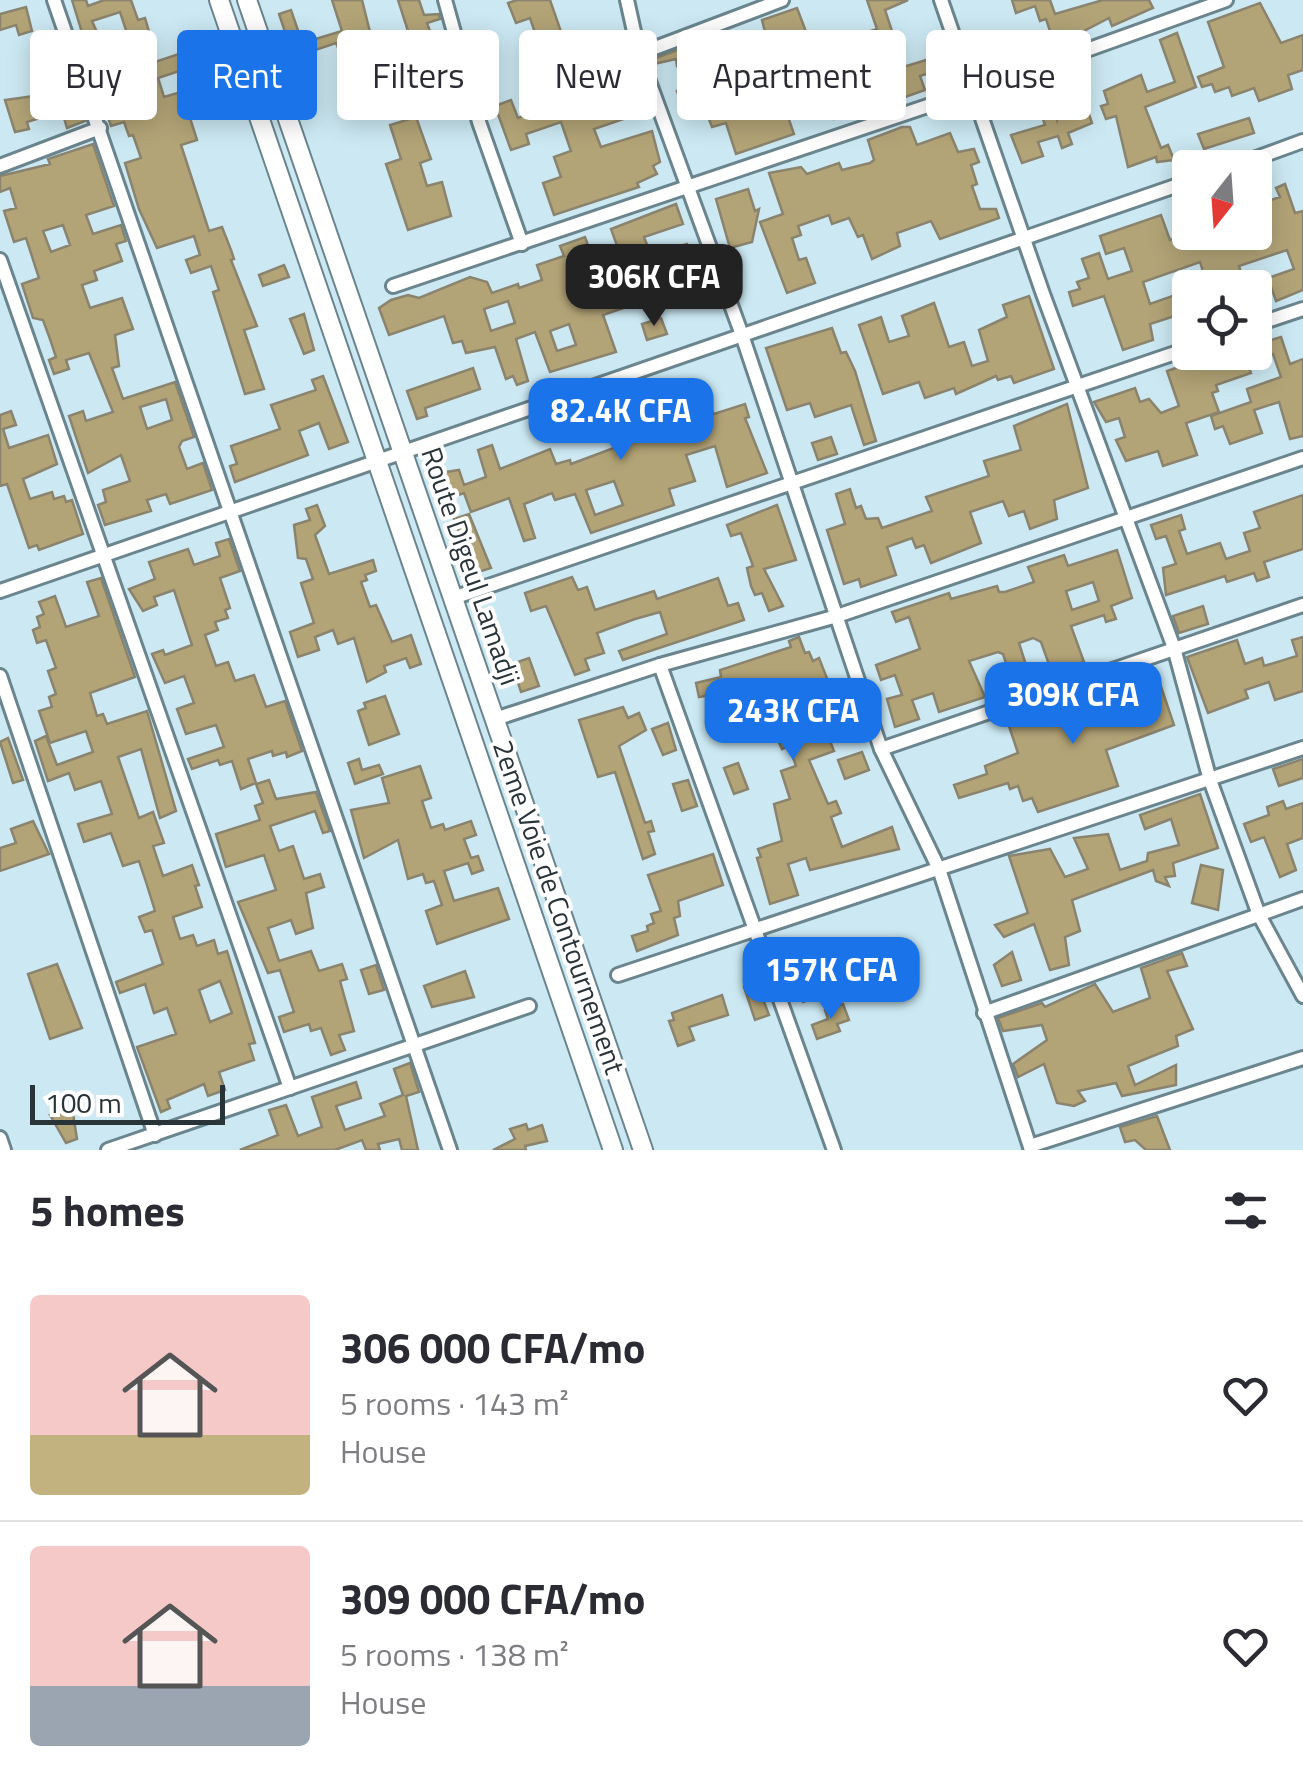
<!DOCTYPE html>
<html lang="en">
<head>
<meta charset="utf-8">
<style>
  :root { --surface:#fff; --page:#f7f7f7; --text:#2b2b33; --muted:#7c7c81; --line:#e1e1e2; --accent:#1a73e8 }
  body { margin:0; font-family:"Titillium Web",sans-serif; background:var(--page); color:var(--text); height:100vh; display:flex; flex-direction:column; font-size:38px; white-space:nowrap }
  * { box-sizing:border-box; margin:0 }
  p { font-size:32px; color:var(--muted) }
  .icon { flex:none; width:55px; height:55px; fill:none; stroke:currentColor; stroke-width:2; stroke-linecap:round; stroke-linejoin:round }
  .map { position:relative; height:1150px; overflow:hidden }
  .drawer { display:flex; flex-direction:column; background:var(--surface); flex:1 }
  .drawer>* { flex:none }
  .guide { position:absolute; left:30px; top:30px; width:1245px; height:90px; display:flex; gap:20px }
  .needle { width:65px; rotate:197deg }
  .buttons { position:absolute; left:1172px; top:150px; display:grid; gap:20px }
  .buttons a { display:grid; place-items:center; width:100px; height:100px; border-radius:10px; background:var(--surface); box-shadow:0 5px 25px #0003; font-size:50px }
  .scale { position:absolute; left:30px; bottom:25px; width:195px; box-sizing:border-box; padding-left:10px; border:5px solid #293438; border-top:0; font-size:28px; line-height:35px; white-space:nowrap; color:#293438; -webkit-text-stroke:8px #fff; paint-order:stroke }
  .price { position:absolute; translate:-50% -85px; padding:0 22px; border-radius:20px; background:var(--accent); color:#fff; font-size:32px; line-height:65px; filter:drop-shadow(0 2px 5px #0008) }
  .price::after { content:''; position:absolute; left:50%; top:60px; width:30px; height:22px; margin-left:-15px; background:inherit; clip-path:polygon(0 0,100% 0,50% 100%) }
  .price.selected { background:#222; color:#fff }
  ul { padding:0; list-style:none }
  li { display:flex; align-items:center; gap:30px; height:250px; padding:0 30px }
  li+li { border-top:2px solid var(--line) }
  li span { display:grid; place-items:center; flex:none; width:280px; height:200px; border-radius:10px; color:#555 }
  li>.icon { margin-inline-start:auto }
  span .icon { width:120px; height:120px; fill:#fffc; stroke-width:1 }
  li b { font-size:42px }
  h2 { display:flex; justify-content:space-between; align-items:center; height:120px; padding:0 30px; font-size:42px }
  .tag { padding:0 35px; border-radius:10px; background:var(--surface); box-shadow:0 5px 25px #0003; font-size:35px; line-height:90px }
  .tag.selected { background:var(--accent); color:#fff }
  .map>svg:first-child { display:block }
</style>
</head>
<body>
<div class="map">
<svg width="1303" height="1150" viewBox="0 0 1303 1150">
  <rect width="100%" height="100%" fill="#cce9f3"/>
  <g fill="#b3a477" stroke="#8a836d" stroke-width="2.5" fill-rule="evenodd">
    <path d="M72,0H86L88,6L104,0H131L138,20L145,18L150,35L144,37L152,63L206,45L211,59L204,61L214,89L188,98L179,71L158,78L164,97L181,92L190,118L197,140L181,145L209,231L222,227L231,250L234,259L231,260L257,326L244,330L264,389L245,394L213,292L219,290L211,266L191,273L186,260L200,255L194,236L157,248L139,209L125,163L141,158L133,135L129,136L124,122L111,126L102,99L138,88L132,72L139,69L120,12L92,21L109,59L92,65Z"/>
    <path d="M332,0H362L376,56L395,50L390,37L408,31L398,0H419L424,15L439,14L440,19L427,23L432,37L418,42L420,48L413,50L423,76L398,85L400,91L368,106L351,64L346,66L336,43L312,51L314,57L306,60L312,78L302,82L279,14L291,10L302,42L319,38L342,31Z"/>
    <path d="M517,0H550L568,52L588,46L599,90L634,78L644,112L594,129L601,147L652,131L660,162L653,166L657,174L637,183L639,187L554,215L543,183L561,177L554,157L571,151L561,122L526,134L529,144L511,150L495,106L511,100L518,118L558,104L550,82L544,84L540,73L527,77L524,66L544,59L530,18L516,23L508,3Z"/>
    <path d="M867,0H908L885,10L894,37L890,39L900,68L939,56L944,68L920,76L925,90L894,101L889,90L883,93L861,34L877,29Z"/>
    <path d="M1012,0H1050L1055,14L1103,0H1149L1153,8L1112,26L1109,18L1055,46L1046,19L1040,21L1035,6L1016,13Z"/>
    <path d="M1260,3L1281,43L1303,35V70L1288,75L1292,89L1259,101L1254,88L1232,96L1229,87L1215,92L1212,84L1202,87L1198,77L1224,67L1208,22Z"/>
    <path d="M26,7L32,31L19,35L16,25L0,30V14Z"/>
    <path d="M797,8L814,53L850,40L866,109L834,119L829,103L840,100L832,78L781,94L762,20Z"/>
    <path d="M1177,33L1196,87L1145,107L1161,148L1168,145L1174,160L1157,162L1156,157L1128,167L1116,116L1106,119L1101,106L1108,104L1104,91L1141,75L1147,92L1175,82L1160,40Z"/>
    <path d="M685,47L687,64L677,66L676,59L654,64L653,59Z"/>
    <path d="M62,55L85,121L67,128L62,111L27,122L29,129L15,132L5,100L41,95L33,66Z"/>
    <path d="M754,72L763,99L780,94L794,134L736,154L726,123L712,127L703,104L683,109L677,91L702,83L704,89Z"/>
    <path d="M1030,82L1045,86L1057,120L1064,90L1077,93L1072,116L1088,111L1092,123L1068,133L1072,144L1062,148L1058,136L1038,142L1043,156L1022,163L1011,135L1045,125Z"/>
    <path d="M416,117L431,159L420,163L427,186L442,182L451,216L408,230L386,164L401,159L390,125Z"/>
    <path d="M1249,118L1254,133L1204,149L1198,134Z"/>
    <path d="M902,127H910L917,145L950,133L958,152L974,149L979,162L971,165L977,184L972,186L980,209H996L999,218L940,239L931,221L897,233L900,246L872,259L863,235L858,237L849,218L832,224L829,215L798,226L801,235L792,238L799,260L806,258L815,283L787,293L760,222L783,214L769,173L801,167L807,174L839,163L842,170L870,163L874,160L868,140Z"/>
    <path d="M93,144L114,206L86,215L93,234L121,225L126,241L116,244L122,261L94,271L97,280L82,285L90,308L122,298L133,329L115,335L119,366L112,368L123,399L175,382L194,437L182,441L179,447L187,469L203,463L212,490L170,504L166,494L147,500L151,511L105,525L98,505L106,502L103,490L130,481L121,455L88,473L69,416L83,411L86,421L113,412L89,353L66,360L69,369L54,374L49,360L56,357L50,339L43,320L33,318L22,284L39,278L26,238L14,242L4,211L16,208L10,188L0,192V176L50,164L48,159ZM63,225L70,245L51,252L43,231ZM166,399L172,420L147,429L140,407Z"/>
    <path d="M1285,184L1295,213L1303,211V290L1276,301L1268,278L1294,269L1287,250L1239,266L1243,279L1217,288H1208L1200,262L1143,282L1150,304L1178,294L1184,313L1150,324L1153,340L1123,350L1104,296L1073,306L1069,292L1080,289L1077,282L1089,278L1082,259L1099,253L1108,279L1132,271L1124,248L1106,254L1100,236L1161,215L1170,240L1196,232L1199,242L1229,239L1231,245L1263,233L1255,205L1280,197L1276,188Z"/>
    <path d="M748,189L755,211L759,209L752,242L730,248L716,199Z"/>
    <path d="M676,204L683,224L644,237L651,255L687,244L701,277L639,296L641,302L603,315L616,352L550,372L535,332L516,339L528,381L517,385L513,376L506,379L495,347L466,353L462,341L453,343L444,316L389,335L379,308L391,300L408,295L419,298L470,277L487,282L492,293L518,284L519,288L542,280L537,265L564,256L560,246L585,237L593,259L619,251L611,229ZM508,301L515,323L491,331L484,309ZM569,324L576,345L557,351L550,331Z"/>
    <path d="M284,265L289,277L263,286L259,275Z"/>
    <path d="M1029,296L1054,369L1014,383L1011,376L998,380L996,376L956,394L954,388L925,398L919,382L883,394L859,325L881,317L889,342L909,336L902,316L934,303L949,347L964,342L972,366L988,361L979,330L1007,317L1003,305Z"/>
    <path d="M304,314L314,350L304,354L290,319Z"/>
    <path d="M661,318L667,334L647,340L642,324Z"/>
    <path d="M832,328L841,353L846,352L855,371L876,441L864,445L851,405L815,417L810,403L787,410L766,348Z"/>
    <path d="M1281,337L1290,364L1303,359V436L1290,439L1279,402L1254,410L1262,433L1230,444L1223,426L1215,429L1211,416L1251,402L1247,389L1281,377L1273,354L1247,362L1251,373L1216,385L1218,391L1212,393L1219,412L1186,423L1197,455L1163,466L1158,451L1126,461L1116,440L1125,437L1119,418L1106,422L1094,402L1135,388L1140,402L1149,399L1161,413L1179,406L1167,371L1222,352H1255V345Z"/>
    <path d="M473,368L480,389L425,408L427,416L417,419L407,391Z"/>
    <path d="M323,376L348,442L329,449L319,423L299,431L308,455L235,482L230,466L237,464L231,446L280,429L271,405L316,390L312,380Z"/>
    <path d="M657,387L663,405L696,394L697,399L704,396L714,414L745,404L749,417L745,418L767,473L727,487L715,446L686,455L695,481L669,489L674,505L591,533L575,494L555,500L552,493L524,504L535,538L524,541L509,498L471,512L464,493L447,499L439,473L459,470L464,485L486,477L478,450L492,445L500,469L550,449L556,464L570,460L571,464L638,439L629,414L596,425L598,432L583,437L576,415ZM614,481L623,505L595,515L586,490Z"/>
    <path d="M1067,404L1088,488L1054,500L1057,519L1030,529L1024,511L1009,516L1003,501L970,512L981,543L931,563L924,545L916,548L912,538L887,547L896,575L861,587L859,579L844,584L827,530L845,524L836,494L850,489L856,508L861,506L866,519L878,518L882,528L932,511L926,497L989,476L984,461L1021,450L1014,426Z"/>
    <path d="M11,411L16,425L3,429L9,448L48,435L57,464L23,479L30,499L52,492L54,499L64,496L66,502L72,500L83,534L39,550L37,545L29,548L7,484L0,486V415Z"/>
    <path d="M831,437L837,454L818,460L812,443Z"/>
    <path d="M1303,495V549L1264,562L1269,577L1257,581L1254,573L1227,582L1225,576L1166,595L1163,568L1176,564L1166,536L1156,539L1151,525L1181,515L1185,529L1179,531L1187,554L1220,543L1226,559L1250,551L1244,533L1260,528L1254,512Z"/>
    <path d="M317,505L325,526L315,535L329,574L373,560L376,571L365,575L367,580L361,582L370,607L376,605L392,642L411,635L421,664L410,668L406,658L384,666L386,672L367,682L354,638L338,644L333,630L315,637L319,650L298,657L290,632L314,623L301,583L313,579L306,559L298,558L294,525L310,520L306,509Z"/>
    <path d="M777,505L796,560L764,569L783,606L769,611L762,593L755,595L751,586L747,568L753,566L741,533L731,536L727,525Z"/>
    <path d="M469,514L491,568L475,573L454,519Z"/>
    <path d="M229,539L240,571L220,578L230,608L225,610L228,618L215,622L218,630L205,635L216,666L228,662L235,681L254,675L266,707L285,701L302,751L287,757L286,752L273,756L272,751L248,759L256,783L241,789L232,761L220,765L218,760L192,769L188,759L224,747L216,725L186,734L177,709L194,703L184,676L165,683L152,654L163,650L165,655L192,645L174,590L154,597L157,605L143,611L129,589L155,579L149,562L188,549L194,565L220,556L216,543Z"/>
    <path d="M1117,550L1132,598L1111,606L1116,619L1106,622L1104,615L1071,626L1084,662L1052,673L1041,642L1033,638L1019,643L1031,681L1009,689L1006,680L1011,678L1003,654L998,652L969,661L985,697L939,712L933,693L912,700L919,719L895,727L887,699L902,695L895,675L881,680L876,665L920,649L909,617L896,622L892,612L949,593L951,599L997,586L999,592H1005L1034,582L1028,567L1064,555L1068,566ZM1093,582L1099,601L1072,610L1066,591Z"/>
    <path d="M572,577L578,590L587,587L595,610L654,591L657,599L718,578L728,606L738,603L744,620L623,660L619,651L667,634L660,612L635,619L597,633L604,653L585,659L589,670L575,675L546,606L531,611L525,593Z"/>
    <path d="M101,578L135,677L90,693L97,716L103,714L107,724L147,711L176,811L160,818L141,749L118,757L139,818L153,812L164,843L153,846L163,876L192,865L199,885L195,886L202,907L173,917L180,939L193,935L197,946L214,940L218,954L227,951L255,1043L249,1044L254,1060L219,1072L225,1090L208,1096L204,1084L167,1100L170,1108L161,1112L137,1047L176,1034L167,1008L154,1013L145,984L120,993L116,982L163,964L152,930L145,932L139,917L155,911L146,882L139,861L123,866L111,833L84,842L78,824L112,814L101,781L75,790L69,773L48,781L35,741L46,736L57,765L93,752L86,731L50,743L39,711L52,707L49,697L56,694L48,671L56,668L46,640L37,643L33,630L40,627L37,617L44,614L39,602L55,596L66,627L99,616L87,582ZM220,981L232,1013L210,1022L199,990Z"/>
    <path d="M1203,606L1208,624L1179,633L1173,616Z"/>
    <path d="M799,637L805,653L809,652L813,661L819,658L830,686L801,698L794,681L770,691L777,710L791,705L801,733L822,724L819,717L848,709L856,731L830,741L834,751L809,760L828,804L836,801L841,813L831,817L842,847L892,827L899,849L810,870L806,858L788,864L798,895L770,904L757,858L761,857L758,849L782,841L774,804L790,799L781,771L796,766L789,746L782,749L770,723L741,728L738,719L726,722L723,712L717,714L711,695L699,697L696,683L721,677L720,670L791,647L789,641Z"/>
    <path d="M1303,637V691L1275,700L1269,682L1245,690L1248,698L1208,713L1187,657L1237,640L1245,664L1262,658L1264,666L1297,656L1292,640Z"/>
    <path d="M529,658L539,686L521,692L512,664Z"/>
    <path d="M1155,669L1174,725L1106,750L1118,786L1038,812L1032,798L1023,801L1018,786L1010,789L1008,783L959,798L954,785L987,774L985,766L1018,753L1006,717L1038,707L1041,716L1049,713L1054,720L1107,702L1111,715L1133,708L1122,678Z"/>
    <path d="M385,696L399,734L369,745L358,711L366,708L364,703Z"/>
    <path d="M623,707L628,718L639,713L646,730L619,746L645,823L651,821L654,831L648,832L655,854L643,859L615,772L598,777L579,720Z"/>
    <path d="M668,723L676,750L663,755L652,729Z"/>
    <path d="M8,738L23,780L13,783L0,742Z"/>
    <path d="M862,752L869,770L845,779L838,760Z"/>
    <path d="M359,759L362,770L379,765L383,774L355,784L348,763Z"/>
    <path d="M1303,759V778L1279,786L1273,769Z"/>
    <path d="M738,763L748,789L734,794L724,768Z"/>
    <path d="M420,766L431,798L422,801L431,828L443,824L445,830L471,821L476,835L464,839L471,858L478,856L483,870L472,874L468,863L444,871L454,901L498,888L509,919L437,944L426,911L442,905L434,881L426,883L423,874L408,879L398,840L364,858L351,810L389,803L382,778Z"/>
    <path d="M269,780L276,799L316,792L330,831L323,833L315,811L270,826L279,851L293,846L304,879L320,874L324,887L306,893L313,928L296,934L291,920L268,928L279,961L311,951L319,971L342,964L347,979L340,981L354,1031L339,1035L345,1050L331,1055L321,1028L311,1031L309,1024L284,1032L279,1017L294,1012L280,970L268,973L238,902L276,890L264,855L226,867L216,834L260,820L255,806L263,803L256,784Z"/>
    <path d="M688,780L697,806L682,811L673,784Z"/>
    <path d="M1200,794L1218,848L1173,863L1175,876L1165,877L1169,886L1156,881L1153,870L1072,900L1080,931L1065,937L1069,965L1050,970L1034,924L1004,937L995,925L1028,913L1009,856L1050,849L1065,877L1088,869L1074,838L1108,834L1120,870L1147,861L1148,853L1179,845L1171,819L1145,829L1140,815Z"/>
    <path d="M1283,801L1286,809L1303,803V838L1287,844L1296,870L1280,877L1264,837L1251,842L1244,824L1269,815L1267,807Z"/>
    <path d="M33,821L49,854L0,871V848L16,843L11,829Z"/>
    <path d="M713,854L723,885L678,901L680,916L674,918L678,935L637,951L632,936L648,931L647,926L654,923L651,914L661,911L648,875Z"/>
    <path d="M1201,865L1223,870L1218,910L1192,903Z"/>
    <path d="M1012,952L1021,980L1002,986L994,965Z"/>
    <path d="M1182,953L1187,966L1167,971L1193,1029L1176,1036L1178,1046L1128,1066L1135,1085L1176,1065V1085L1122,1096L1116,1083L1078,1091L1085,1101L1074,1106L1057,1103L1044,1064L1018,1077L1013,1064L1047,1040L1042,1025L1003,1031L998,1018L1042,1003L1045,1007L1095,984L1113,1012L1150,998L1141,968Z"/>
    <path d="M57,964L82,1028L50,1039L28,974Z"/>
    <path d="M376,965L384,990L369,994L361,970Z"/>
    <path d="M465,971L474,997L432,1007L424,986Z"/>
    <path d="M812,976L819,996L803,1002L796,982Z"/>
    <path d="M757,983L769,1015L755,1020L744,987Z"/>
    <path d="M722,995L728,1015L689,1027L694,1040L678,1046L669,1021L674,1020L672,1013Z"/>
    <path d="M843,1004L849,1020L837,1024L840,1031L817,1039L812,1025L828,1019L825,1010Z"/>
    <path d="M410,1063L419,1092L406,1096L418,1150H402L399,1139L378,1144L380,1150H366L362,1140L335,1150H240L278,1135L269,1110L286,1105L298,1136L322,1127L312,1097L356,1082L361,1098L336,1106L345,1130L385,1116L380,1104L403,1095L394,1069Z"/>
    <path d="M72,1107L77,1139L66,1143L50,1115Z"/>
    <path d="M1157,1116L1170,1150H1146L1135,1140L1125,1142L1120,1127Z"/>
    <path d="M526,1124L528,1130L542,1125L547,1141L525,1146L526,1150H493L515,1139L510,1129Z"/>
  </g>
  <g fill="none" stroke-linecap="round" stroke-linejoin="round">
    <defs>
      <g id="street">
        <path d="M54,0L450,1150"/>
        <path d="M445,0L479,122L522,244"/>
        <path d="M627,0L639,54L742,335L881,749L939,869L1031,1150"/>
        <path d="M941,0L1043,294L1174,648L1210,780L1259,915L1303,996"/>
        <path d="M639,54L782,0"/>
        <path d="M0,166L100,128"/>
        <path d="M1229,168L1303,141"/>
        <path d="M0,260L290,1088"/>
        <path d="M393,286L975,90L1226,0"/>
        <path d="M1255,325L1303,309"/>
        <path d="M0,591L1190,181"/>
        <path d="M453,598L1190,348"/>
        <path d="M660,665L834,1150"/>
        <path d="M0,676L155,1135"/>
        <path d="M495,719L660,665L837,616L1303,458"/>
        <path d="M881,749L1303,605"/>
        <path d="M618,975L1303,748"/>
        <path d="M984,1013L1303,899"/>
        <path d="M0,1138L4,1150"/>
        <path d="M1030,1146L1303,1058"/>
        <path d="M108,1150L529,1006"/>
      </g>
      <g id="secondary">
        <path d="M219,0L613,1150"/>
        <path d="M247,0L643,1150"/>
      </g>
    </defs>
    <use href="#street" stroke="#6a858d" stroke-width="18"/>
    <use href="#secondary" stroke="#6a858d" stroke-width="22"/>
    <use href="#street" stroke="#fff" stroke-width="12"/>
    <use href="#secondary" stroke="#fff" stroke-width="18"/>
  </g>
  <g text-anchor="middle" stroke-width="8" stroke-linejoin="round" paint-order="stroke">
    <g font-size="28" fill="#293438" stroke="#fff">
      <text transform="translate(471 566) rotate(71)" y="10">Route Digeul Lamadji</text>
      <text transform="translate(559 907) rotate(71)" y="10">2eme Voie de Contournement</text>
    </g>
  </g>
</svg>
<div class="buttons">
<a><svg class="needle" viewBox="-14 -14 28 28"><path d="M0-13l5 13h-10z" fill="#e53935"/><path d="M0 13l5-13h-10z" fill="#7c7c81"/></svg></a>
<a><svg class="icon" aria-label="locate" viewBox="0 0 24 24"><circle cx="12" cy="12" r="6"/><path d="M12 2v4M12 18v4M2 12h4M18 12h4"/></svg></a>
</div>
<div class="scale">100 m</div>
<b class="price selected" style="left:654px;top:329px">306K CFA</b>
<b class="price" style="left:621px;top:463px">82.4K CFA</b>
<b class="price" style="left:1073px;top:747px">309K CFA</b>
<b class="price" style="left:793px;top:763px">243K CFA</b>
<b class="price" style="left:831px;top:1022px">157K CFA</b>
<div class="guide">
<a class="tag">Buy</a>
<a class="tag selected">Rent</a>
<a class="tag">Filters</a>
<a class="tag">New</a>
<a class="tag">Apartment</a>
<a class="tag">House</a>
</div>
</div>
<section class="drawer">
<h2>5 homes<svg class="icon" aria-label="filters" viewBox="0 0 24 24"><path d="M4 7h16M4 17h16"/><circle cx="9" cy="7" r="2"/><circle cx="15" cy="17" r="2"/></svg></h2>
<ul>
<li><span style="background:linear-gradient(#f6c9c9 70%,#c2b280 0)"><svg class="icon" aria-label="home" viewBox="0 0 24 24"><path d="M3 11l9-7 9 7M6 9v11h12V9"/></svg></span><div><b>306 000 CFA/mo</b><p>5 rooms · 143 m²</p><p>House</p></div><svg class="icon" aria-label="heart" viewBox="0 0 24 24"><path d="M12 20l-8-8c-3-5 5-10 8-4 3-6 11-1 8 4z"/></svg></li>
<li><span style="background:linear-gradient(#f6c9c9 70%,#9aa5b1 0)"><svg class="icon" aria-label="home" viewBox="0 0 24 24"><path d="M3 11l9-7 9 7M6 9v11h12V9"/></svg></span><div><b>309 000 CFA/mo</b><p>5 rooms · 138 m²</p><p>House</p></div><svg class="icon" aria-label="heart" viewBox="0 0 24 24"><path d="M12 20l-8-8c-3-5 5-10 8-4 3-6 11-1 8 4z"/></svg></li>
</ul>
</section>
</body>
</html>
